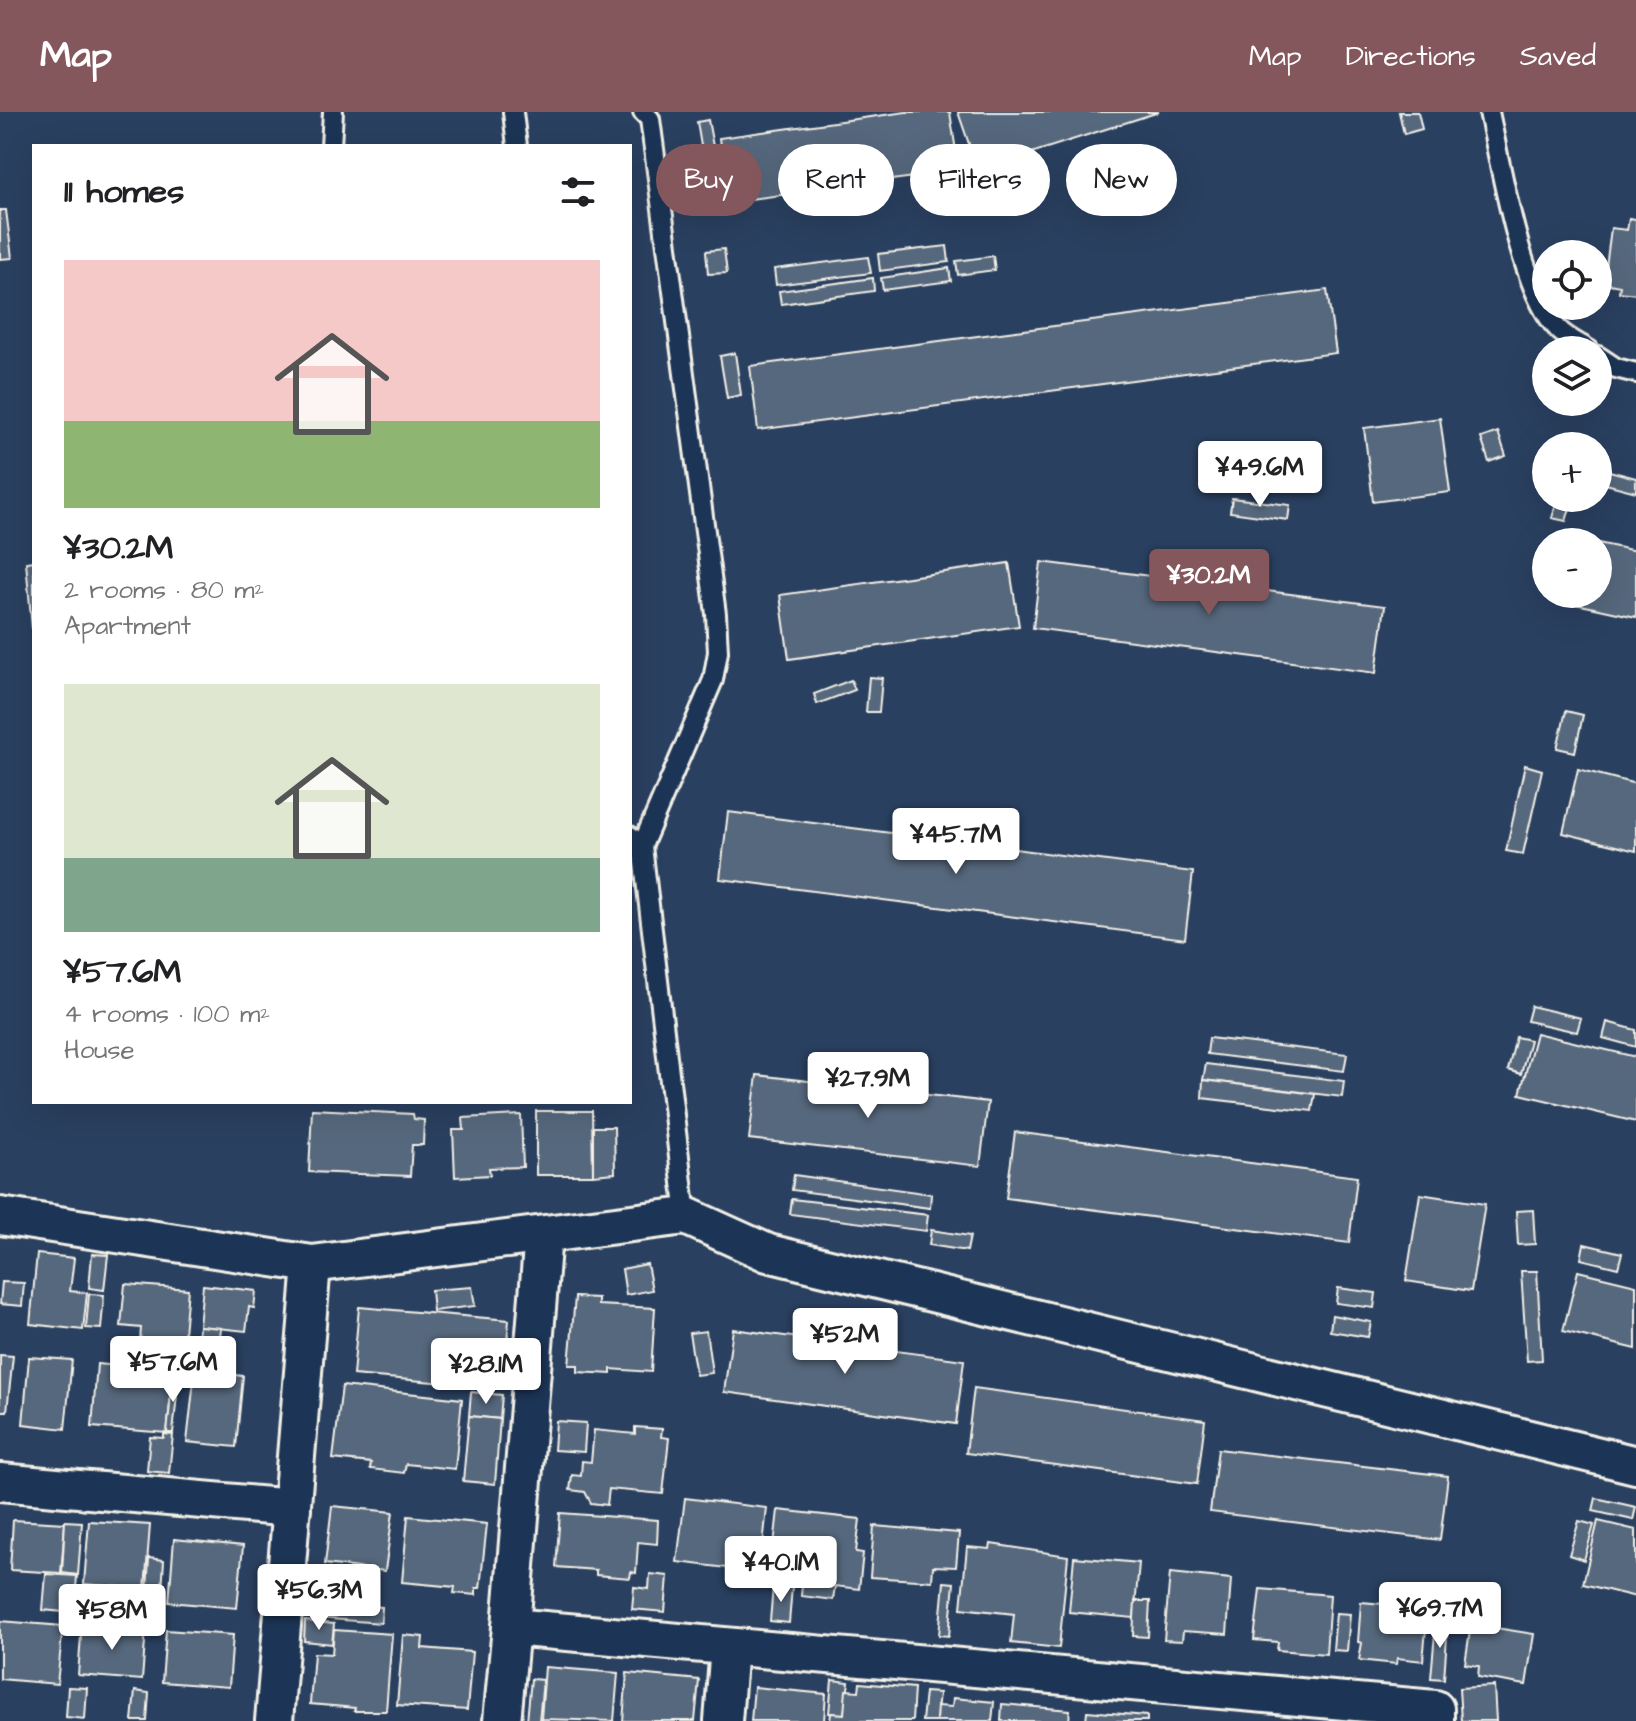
<!DOCTYPE html>
<html lang="en">
<head>
<meta charset="utf-8">
<style>
  :root { --surface:#fff; --page:#f2f2f2; --text:#202124; --muted:#757577; --accent:#84575d }
  body { margin:0; font-family:"Architects Daughter",sans-serif; background:var(--page); color:var(--text); height:100vh; display:flex; flex-direction:column; font-size:30px; white-space:nowrap }
  * { box-sizing:border-box; margin:0 }
  p { font-size:26px; color:var(--muted) }
  .icon { flex:none; width:44px; height:44px; fill:none; stroke:currentColor; stroke-width:2; stroke-linecap:round; stroke-linejoin:round }
  .map { position:relative; flex:1; overflow:hidden }
  .drawer { position:absolute; left:32px; top:32px; width:600px; height:960px; display:flex; flex-direction:column; background:var(--surface); border-radius:0px; box-shadow:0 8px 32px #0002 }
  .drawer>* { flex:none }
  .guide { position:absolute; left:656px; top:32px; width:760px; height:72px; display:flex; gap:16px }
  .fabs { position:absolute; left:1532px; top:128px; display:grid; gap:16px }
  .fabs a { display:grid; place-items:center; width:80px; height:80px; border-radius:50%; background:var(--surface); box-shadow:0 8px 32px #0002; font-size:40px }
  .price { position:absolute; translate:-50% -68px; padding:0 18px; border-radius:8px; background:#fff; color:#222; font-size:26px; line-height:52px; filter:drop-shadow(0 2px 4px #0008) }
  .price::after { content:''; position:absolute; left:50%; top:48px; width:24px; height:18px; margin-left:-12px; background:inherit; clip-path:polygon(0 0,100% 0,50% 100%) }
  .price.on { background:var(--accent); color:#fff }
  ul { padding:0; list-style:none }
  li { display:grid; align-content:center; gap:16px; height:424px; padding:0 32px }
  li span { display:grid; place-items:center; height:248px; border-radius:0px; color:#555 }
  li>.icon { margin-inline-start:auto }
  span .icon { width:144px; height:144px; fill:#fffc; stroke-width:1 }
  li b { font-size:34px }
  h2 { display:flex; justify-content:space-between; align-items:center; height:96px; padding:0 32px; font-size:34px }
  .pill { padding:0 28px; border-radius:36px; background:var(--surface); box-shadow:0 8px 32px #0002; font-size:28px; line-height:72px }
  .pill.on { background:var(--accent); color:#fff }
  header { display:flex; align-items:center; gap:48px; box-sizing:border-box; height:112px; padding:0 40px; background:var(--accent); color:#fff }
  header strong { font-size:38px }
  nav { display:flex; gap:44px; margin-inline-start:auto; font-size:28px }
  .map>svg:first-child { display:block }
</style>
</head>
<body>
<header>
<strong>Map</strong>
<nav><a>Map</a><a>Directions</a><a>Saved</a></nav>
</header>
<div class="map">
<svg width="1636" height="1609" viewBox="0 0 1636 1609">
  <rect width="100%" height="100%" fill="#2a4060"/>
  <filter id="ink" filterUnits="userSpaceOnUse"><feTurbulence type="fractalNoise" baseFrequency=".0125" numOctaves="2"/><feDisplacementMap in="SourceGraphic" scale="16" xChannelSelector="R" yChannelSelector="G"/><feConvolveMatrix kernelMatrix="1 2 1 2 8 2 1 2 1" color-interpolation-filters="sRGB"/></filter>
  <g filter="url(#ink)">
    <g fill="#56677d" stroke="#f4f1e8" stroke-width="2">
      <path d="M906,0H950L959,59L728,90L719,26Z"/>
      <path d="M958,0H1159L978,58Z"/>
      <path d="M1399,0H1418L1422,17L1404,22Z"/>
      <path d="M708,8L716,50L704,52L697,10Z"/>
      <path d="M0,98H6L12,146L0,147Z"/>
      <path d="M1629,106L1636,107V182L1619,180L1620,174L1604,171L1611,116L1627,118Z"/>
      <path d="M947,134L949,150L880,159L878,142Z"/>
      <path d="M724,137L727,161L708,162L706,139Z"/>
      <path d="M993,144L995,158L958,163L956,149Z"/>
      <path d="M868,145L871,161L776,173L774,157Z"/>
      <path d="M949,156L951,169L883,178L881,166Z"/>
      <path d="M873,166L874,179L781,192L779,179Z"/>
      <path d="M1327,178L1336,241L758,318L750,254Z"/>
      <path d="M735,241L741,283L727,286L720,244Z"/>
      <path d="M1440,306L1450,380L1373,390L1364,316Z"/>
      <path d="M1498,320L1506,344L1489,350L1481,326Z"/>
      <path d="M1598,356L1636,366V380L1598,370Z"/>
      <path d="M1232,386L1290,393L1288,408L1230,400Z"/>
      <path d="M1558,386H1573L1566,409L1552,406Z"/>
      <path d="M1598,431L1636,439V505L1576,492L1578,482H1598Z"/>
      <path d="M34,449V516H32L26,450Z"/>
      <path d="M1041,450L1385,494L1376,561L1033,516Z"/>
      <path d="M1009,451L1019,514L789,547L780,483Z"/>
      <path d="M869,565L882,566L879,600H866Z"/>
      <path d="M851,568L855,578L817,592L814,582Z"/>
      <path d="M1566,599L1583,603L1575,640L1557,636Z"/>
      <path d="M1525,653L1542,658L1523,742L1506,739Z"/>
      <path d="M1578,657L1636,672V739L1563,721Z"/>
      <path d="M728,700L1193,760L1185,827L720,767Z"/>
      <path d="M1531,894L1581,906L1577,920L1527,909Z"/>
      <path d="M1607,910L1636,918V935L1603,926Z"/>
      <path d="M1536,921L1636,945V1010L1520,982Z"/>
      <path d="M1516,925L1530,928L1521,962L1508,958Z"/>
      <path d="M1209,926L1347,942L1344,959L1207,942Z"/>
      <path d="M1206,952L1344,969L1342,985L1203,968Z"/>
      <path d="M757,963L988,990L980,1054L749,1027Z"/>
      <path d="M1203,968L1315,982L1312,999L1202,986Z"/>
      <path d="M312,997L413,1002L414,1007L424,1008L423,1033H412L410,1064L309,1060Z"/>
      <path d="M536,999H592L593,1063H536Z"/>
      <path d="M521,1003L523,1055L489,1056L490,1063L455,1065L453,1018H464L463,1006Z"/>
      <path d="M593,1015H614L615,1061L593,1063Z"/>
      <path d="M1015,1020L1357,1065L1349,1131L1006,1086Z"/>
      <path d="M794,1063L931,1082L930,1096L792,1078Z"/>
      <path d="M1420,1082L1485,1092L1471,1179L1406,1169Z"/>
      <path d="M792,1087L928,1103L926,1119L790,1102Z"/>
      <path d="M1533,1098L1535,1132L1518,1133L1516,1099Z"/>
      <path d="M931,1118L970,1124L967,1139L929,1133Z"/>
      <path d="M1584,1132L1622,1141L1618,1156L1581,1147Z"/>
      <path d="M37,1142L74,1146L70,1179L87,1181L83,1218L30,1212Z"/>
      <path d="M92,1142L108,1143L104,1178L89,1176Z"/>
      <path d="M647,1152L652,1178L626,1183L622,1157Z"/>
      <path d="M1521,1159H1537L1542,1248L1527,1249Z"/>
      <path d="M1578,1159L1636,1173V1237L1563,1219Z"/>
      <path d="M2,1170L24,1171L22,1194L0,1192Z"/>
      <path d="M125,1172L188,1177L183,1233L140,1229L141,1216L121,1214Z"/>
      <path d="M203,1173L256,1179L254,1196L249,1195L246,1219L199,1214Z"/>
      <path d="M472,1175L475,1194L433,1199L431,1178Z"/>
      <path d="M1338,1176L1376,1181L1374,1196L1336,1191Z"/>
      <path d="M89,1182L104,1183L101,1217L86,1216Z"/>
      <path d="M575,1185L598,1186V1193L655,1196L651,1260L611,1257V1262L578,1260V1253H569Z"/>
      <path d="M359,1195L509,1208L503,1276L353,1263Z"/>
      <path d="M1332,1203L1371,1210L1368,1225L1330,1219Z"/>
      <path d="M199,1214L221,1216L218,1242L197,1240Z"/>
      <path d="M733,1217L964,1248L956,1312L724,1280Z"/>
      <path d="M706,1219L712,1261L696,1263L689,1221Z"/>
      <path d="M0,1243L13,1244L7,1299H0Z"/>
      <path d="M29,1245L72,1248L65,1317L23,1312Z"/>
      <path d="M97,1252L173,1259L167,1321L92,1315Z"/>
      <path d="M195,1259L243,1264L236,1335L187,1330Z"/>
      <path d="M173,1263L179,1264L173,1321H167Z"/>
      <path d="M342,1274L462,1287L455,1357L406,1352L404,1361L370,1357L371,1351L333,1347Z"/>
      <path d="M974,1276L1205,1308L1197,1372L966,1341Z"/>
      <path d="M471,1280L502,1283L500,1307L469,1304Z"/>
      <path d="M469,1304L500,1307L495,1372L463,1369Z"/>
      <path d="M556,1309L586,1311L584,1340L554,1338Z"/>
      <path d="M635,1315L662,1317L661,1325L669,1326L663,1382L609,1377L607,1393L591,1391L585,1380L570,1378L572,1363L581,1364L582,1349L591,1350L594,1318L635,1322Z"/>
      <path d="M164,1322L173,1323L169,1361L147,1359L150,1325L164,1326Z"/>
      <path d="M1218,1337L1448,1364L1440,1428L1210,1400Z"/>
      <path d="M685,1386L767,1396L760,1460L677,1450Z"/>
      <path d="M1596,1386L1636,1395L1633,1408L1593,1399Z"/>
      <path d="M332,1394L393,1400L385,1459L325,1452Z"/>
      <path d="M778,1398L860,1407L856,1440L863,1441L859,1477L835,1474L833,1488L801,1484L804,1454L772,1451Z"/>
      <path d="M560,1401L658,1408L657,1432L638,1430L636,1461L631,1460L630,1466L596,1463V1458L556,1455Z"/>
      <path d="M408,1404L487,1412L480,1476H476V1483L454,1481L455,1475L402,1470Z"/>
      <path d="M13,1408L65,1411L61,1461L10,1458Z"/>
      <path d="M65,1409L82,1410L78,1463L62,1461Z"/>
      <path d="M89,1409L150,1413L145,1477L84,1472Z"/>
      <path d="M1579,1409L1594,1413L1584,1448L1569,1443Z"/>
      <path d="M1598,1409L1636,1418V1485L1583,1472Z"/>
      <path d="M874,1414L959,1421L956,1455L933,1454L932,1469L870,1465Z"/>
      <path d="M174,1427L243,1434L237,1496L169,1490Z"/>
      <path d="M991,1432L1068,1444L1059,1536L1011,1531L1014,1502L961,1496L967,1435L990,1437Z"/>
      <path d="M1074,1445L1139,1451L1134,1506L1069,1500Z"/>
      <path d="M149,1446L164,1448L162,1479L147,1478Z"/>
      <path d="M1170,1461L1231,1467L1227,1522L1183,1519L1182,1529L1164,1528Z"/>
      <path d="M46,1462L77,1464L74,1501L43,1498Z"/>
      <path d="M650,1462L668,1464L665,1500L632,1497L634,1475L649,1477Z"/>
      <path d="M944,1470L954,1471L949,1524L939,1523Z"/>
      <path d="M773,1474L792,1475L789,1511L770,1509Z"/>
      <path d="M1260,1477L1330,1483L1326,1542L1277,1538L1278,1530L1254,1528Z"/>
      <path d="M1135,1489H1150L1148,1525L1133,1524Z"/>
      <path d="M319,1490L382,1495L381,1511L318,1506Z"/>
      <path d="M1361,1490L1428,1496L1423,1549L1397,1546L1396,1552L1359,1548L1362,1531L1358,1530Z"/>
      <path d="M1336,1501L1350,1502L1347,1539L1333,1538Z"/>
      <path d="M0,1509L63,1514L57,1572L0,1567Z"/>
      <path d="M305,1509L334,1512L332,1532L304,1529Z"/>
      <path d="M1436,1509L1448,1510L1444,1567L1431,1566Z"/>
      <path d="M82,1511L146,1517L142,1568L78,1563Z"/>
      <path d="M1471,1512L1534,1522L1526,1573L1478,1565L1479,1554L1465,1552Z"/>
      <path d="M166,1518L233,1523L229,1575L162,1570Z"/>
      <path d="M334,1518L392,1522L386,1599H354L355,1596L310,1592L314,1541L332,1542Z"/>
      <path d="M403,1523L423,1525L422,1536L472,1540L467,1598L397,1593Z"/>
      <path d="M545,1555L618,1561L614,1609L541,1607Z"/>
      <path d="M627,1561L699,1568L695,1609H623Z"/>
      <path d="M531,1567L543,1568L539,1609H527Z"/>
      <path d="M832,1568L849,1570L844,1602L829,1601Z"/>
      <path d="M860,1571L914,1576L912,1609H830L831,1601L844,1602L846,1578L859,1579Z"/>
      <path d="M1494,1574L1496,1609H1461L1459,1576Z"/>
      <path d="M68,1575L87,1576L85,1607L66,1605Z"/>
      <path d="M754,1575L826,1582L824,1609H751Z"/>
      <path d="M135,1579L149,1581L147,1609H132Z"/>
      <path d="M925,1580L939,1581L936,1609H922Z"/>
      <path d="M953,1586L994,1590L992,1609H936L937,1594L952,1595Z"/>
      <path d="M1002,1592L1070,1598L1069,1609H1001Z"/>
      <path d="M1087,1599L1147,1604V1609H1086Z"/>
    </g>
    <g fill="none" stroke-linecap="round" stroke-linejoin="round">
      <defs>
        <g id="lane">
          <path d="M513,0L517,34"/>
          <path d="M1489,0C1501,54 1521,180 1558,217C1566,226 1580,232 1589,238"/>
          <path d="M331,34L333,0"/>
          <path d="M1598,244L1616,256L1636,261"/>
          <path d="M630,724L642,734L686,1104"/>
          <path d="M642,734L713,568L718,540L716,502L650,7L643,0"/>
        </g>
        <g id="street">
          <path d="M0,1104L312,1152L686,1104L768,1141L1636,1353"/>
          <path d="M543,1123L511,1515L1435,1597V1609"/>
          <path d="M0,1370L292,1396"/>
          <path d="M274,1609L312,1152"/>
          <path d="M502,1609L511,1515"/>
          <path d="M723,1609L729,1535"/>
        </g>
      </defs>
      <use href="#lane" stroke="#f4f1e8" stroke-width="24"/>
      <use href="#street" stroke="#f4f1e8" stroke-width="42"/>
      <use href="#lane" stroke="#1d3557" stroke-width="18"/>
      <use href="#street" stroke="#1d3557" stroke-width="36"/>
    </g>
  </g>
</svg>
<div class="fabs">
<a><svg class="icon" aria-label="locate" viewBox="0 0 24 24"><circle cx="12" cy="12" r="6"/><path d="M12 2v4M12 18v4M2 12h4M18 12h4"/></svg></a>
<a><svg class="icon" aria-label="layers" viewBox="0 0 24 24"><path d="M12 4l9 5-9 5-9-5zM3 14l9 5 9-5"/></svg></a>
<a>+</a>
<a>−</a>
</div>
<b class="price" style="left:1260px;top:397px">¥49.6M</b>
<b class="price on" style="left:1209px;top:505px">¥30.2M</b>
<b class="price" style="left:956px;top:764px">¥45.7M</b>
<b class="price" style="left:868px;top:1008px">¥27.9M</b>
<b class="price" style="left:845px;top:1264px">¥52M</b>
<b class="price" style="left:173px;top:1292px">¥57.6M</b>
<b class="price" style="left:486px;top:1294px">¥28.1M</b>
<b class="price" style="left:781px;top:1492px">¥40.1M</b>
<b class="price" style="left:319px;top:1520px">¥56.3M</b>
<b class="price" style="left:1440px;top:1538px">¥69.7M</b>
<b class="price" style="left:112px;top:1540px">¥58M</b>
<div class="guide">
<a class="pill on">Buy</a>
<a class="pill">Rent</a>
<a class="pill">Filters</a>
<a class="pill">New</a>
</div>
<section class="drawer">
<h2>11 homes<svg class="icon" aria-label="filters" viewBox="0 0 24 24"><path d="M4 7h16M4 17h16"/><circle cx="9" cy="7" r="2"/><circle cx="15" cy="17" r="2"/></svg></h2>
<ul>
<li><span style="background:linear-gradient(#f6c9c9 65%,#8fb573 0)"><svg class="icon" aria-label="home" viewBox="0 0 24 24"><path d="M3 11l9-7 9 7M6 9v11h12V9"/></svg></span><div><b>¥30.2M</b><p>2 rooms · 80 m²</p><p>Apartment</p></div></li>
<li><span style="background:linear-gradient(#dfe7d0 70%,#7fa58c 0)"><svg class="icon" aria-label="home" viewBox="0 0 24 24"><path d="M3 11l9-7 9 7M6 9v11h12V9"/></svg></span><div><b>¥57.6M</b><p>4 rooms · 100 m²</p><p>House</p></div></li>
</ul>
</section>
</div>
</body>
</html>
